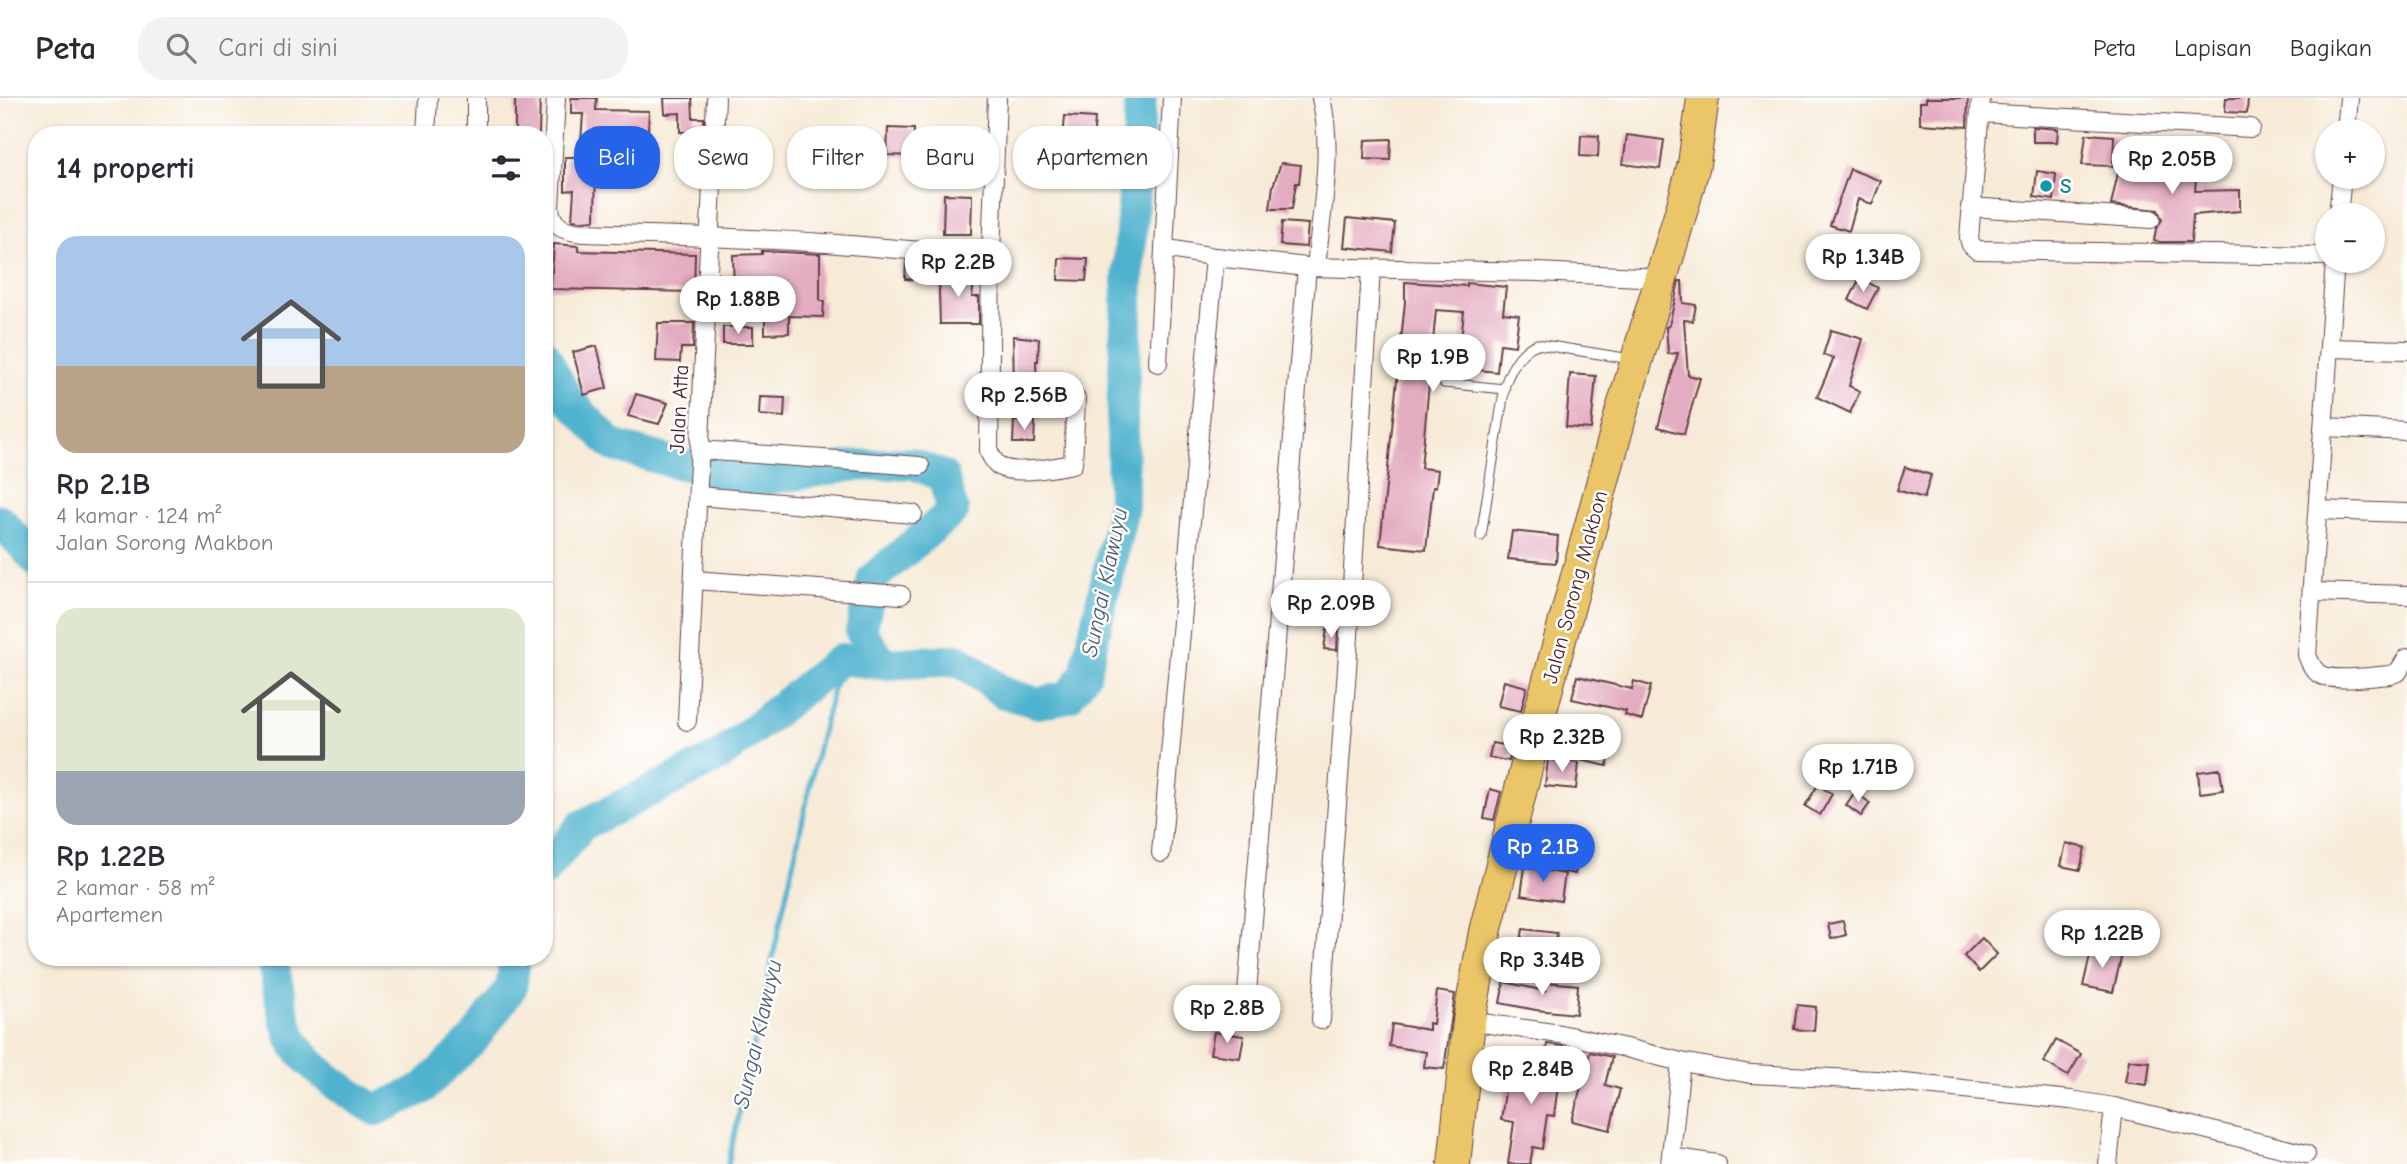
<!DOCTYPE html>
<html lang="id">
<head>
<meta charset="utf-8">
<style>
  :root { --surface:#fff; --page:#f2f2f3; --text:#2b2b33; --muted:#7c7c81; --line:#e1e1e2; --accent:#2563eb }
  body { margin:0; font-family:"Comic Neue",sans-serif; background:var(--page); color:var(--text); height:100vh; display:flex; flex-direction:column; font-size:26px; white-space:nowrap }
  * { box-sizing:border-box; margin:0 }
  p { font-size:23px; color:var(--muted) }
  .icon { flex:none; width:38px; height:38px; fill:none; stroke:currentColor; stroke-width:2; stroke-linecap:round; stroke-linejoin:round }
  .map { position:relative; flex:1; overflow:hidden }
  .drawer { position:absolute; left:28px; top:28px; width:525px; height:840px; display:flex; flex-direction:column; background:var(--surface); border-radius:28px; box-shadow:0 2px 5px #0004 }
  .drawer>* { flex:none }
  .hud { position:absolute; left:574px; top:28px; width:665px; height:63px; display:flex; gap:14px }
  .tools { position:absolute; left:2315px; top:21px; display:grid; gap:14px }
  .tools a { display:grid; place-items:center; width:70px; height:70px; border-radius:50%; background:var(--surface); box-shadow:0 2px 5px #0004; font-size:35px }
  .price { position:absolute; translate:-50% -60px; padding:0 16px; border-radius:24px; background:#fff; color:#222; font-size:23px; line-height:46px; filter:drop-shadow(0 2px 4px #0008) }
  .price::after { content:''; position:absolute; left:50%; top:42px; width:21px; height:16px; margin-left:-10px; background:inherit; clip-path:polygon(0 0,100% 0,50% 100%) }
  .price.on { background:var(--accent); color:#fff }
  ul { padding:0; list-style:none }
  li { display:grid; align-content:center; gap:14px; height:371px; padding:0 28px }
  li+li { border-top:2px solid var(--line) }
  li span { display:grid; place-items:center; height:217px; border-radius:21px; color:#555 }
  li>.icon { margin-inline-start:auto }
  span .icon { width:126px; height:126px; fill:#fffc; stroke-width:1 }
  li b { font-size:30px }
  h2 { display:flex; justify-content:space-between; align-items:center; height:84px; padding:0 28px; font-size:30px }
  .tag { padding:0 24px; border-radius:28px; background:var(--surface); box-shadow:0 2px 5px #0004; font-size:24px; line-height:63px }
  .tag.on { background:var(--accent); color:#fff }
  header { display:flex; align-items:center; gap:42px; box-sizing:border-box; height:98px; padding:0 35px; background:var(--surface); border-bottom:2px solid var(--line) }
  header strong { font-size:33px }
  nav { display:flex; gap:38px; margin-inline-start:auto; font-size:24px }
  .search { width:490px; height:63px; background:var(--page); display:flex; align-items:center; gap:18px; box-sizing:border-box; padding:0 24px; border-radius:28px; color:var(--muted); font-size:26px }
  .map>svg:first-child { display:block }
</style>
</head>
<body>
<header>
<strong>Peta</strong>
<div class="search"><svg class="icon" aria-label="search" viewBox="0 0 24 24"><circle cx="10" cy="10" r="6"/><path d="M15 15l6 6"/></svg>Cari di sini</div>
<nav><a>Peta</a><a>Lapisan</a><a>Bagikan</a></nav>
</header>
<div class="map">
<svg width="2407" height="1066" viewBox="0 0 2407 1066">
  <rect width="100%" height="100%" fill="#fff"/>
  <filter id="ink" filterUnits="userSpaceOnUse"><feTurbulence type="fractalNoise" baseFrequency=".0143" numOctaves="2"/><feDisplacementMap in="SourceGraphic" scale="14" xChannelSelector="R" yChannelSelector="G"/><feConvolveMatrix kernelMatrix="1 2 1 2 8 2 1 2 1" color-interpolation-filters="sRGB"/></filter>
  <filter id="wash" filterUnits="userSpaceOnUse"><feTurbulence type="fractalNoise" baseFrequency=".00686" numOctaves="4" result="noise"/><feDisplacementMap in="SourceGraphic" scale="28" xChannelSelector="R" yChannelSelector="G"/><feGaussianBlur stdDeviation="1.57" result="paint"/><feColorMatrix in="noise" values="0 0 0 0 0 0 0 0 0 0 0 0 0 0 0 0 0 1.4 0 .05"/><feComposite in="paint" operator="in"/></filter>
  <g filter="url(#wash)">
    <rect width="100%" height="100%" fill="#f7ebd8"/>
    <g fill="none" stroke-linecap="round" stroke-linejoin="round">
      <path stroke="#4fb2ce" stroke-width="5" d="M728,1066L819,646L841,561"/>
      <g stroke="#4fb2ce" stroke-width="32">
        <path d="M544,256L567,300L612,347L672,364L756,383L851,368L911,365L943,378L953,413L873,480L861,534L884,566L959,562L1004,595L1038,605L1068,599L1085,576L1123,409L1122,316L1129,162L1141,0"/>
        <path d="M0,422L37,464"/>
        <path d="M544,774L581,728L720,658L841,561L884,566"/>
        <path d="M272,859C276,879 285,933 296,948C317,976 347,994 376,1012L422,991L474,941L511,890L515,859"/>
      </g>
    </g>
    <g id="blocks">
      <g fill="#e4acc1">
        <path d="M515,0H540L539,36L515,35Z"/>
        <path d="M571,0H597L596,12L649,13L648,32L595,31L594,45L581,44L583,16H571Z"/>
        <path d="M664,0H692L693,20H704L703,34H680V15L665,16Z"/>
        <path d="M1926,0H1968L1967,29L1920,26V4H1926Z"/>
        <path d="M2226,0H2248L2247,15L2225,14Z"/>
        <path d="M1065,18L1095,20L1093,44L1063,42Z"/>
        <path d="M2033,29L2058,31L2057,44H2033Z"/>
        <path d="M888,30L914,31L913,58L887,57Z"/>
        <path d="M2086,36L2114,38L2113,68L2082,67Z"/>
        <path d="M1581,37L1599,38L1598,59L1580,58Z"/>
        <path d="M1627,37L1664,42L1660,71L1623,66Z"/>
        <path d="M1391,41L1390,62L1364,61L1365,42Z"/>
        <path d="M2167,52L2198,56L2195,93L2240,92V113L2193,117L2191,144H2161L2154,143L2156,131L2162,122L2158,112L2111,107L2119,70L2164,73Z"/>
        <path d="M565,59H596L595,122L582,123L572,122L574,92L565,93Z"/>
        <path d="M1281,65L1301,67L1299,85H1296L1292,111H1270L1273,88Z"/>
        <path d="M1850,71L1881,83L1872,106L1858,101L1849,133L1830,127Z"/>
        <path d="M2037,73L2056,76L2054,102L2034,99Z"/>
        <path d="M944,96L972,97L971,136H943Z"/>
        <path d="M1347,120L1395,125L1392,154L1344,149Z"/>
        <path d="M1282,124L1308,126L1306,149L1280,147Z"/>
        <path d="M554,146L578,148V153L695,156L694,194L551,191Z"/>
        <path d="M762,153L820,156V203H824L823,219L789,218V235L765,236V195H734L733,157L762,156Z"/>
        <path d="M1059,160L1088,161L1086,183L1058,182Z"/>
        <path d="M906,163L935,165L934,183L905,181Z"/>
        <path d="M941,172L975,175L972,199H979V226H940L939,194Z"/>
        <path d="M1860,180L1878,190L1867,211L1849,202Z"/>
        <path d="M1679,183H1682L1683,205L1696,207L1693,223L1684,222L1688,277L1700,280L1684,336L1658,329L1678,255L1668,256L1666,229L1669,228Z"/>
        <path d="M1405,184L1467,188V185L1506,189L1503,215L1519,217L1515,248L1500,246L1497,274L1458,270L1464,214L1436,212L1421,370L1438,372L1436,389H1433L1426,452L1380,447L1405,204Z"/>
        <path d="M658,225H694L693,250H681L680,264L656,263Z"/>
        <rect x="723" y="229" width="30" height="17"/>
        <path d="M1831,232L1863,241L1849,288L1860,293L1850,315L1817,299L1834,260L1823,257Z"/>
        <path d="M1013,238L1039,241L1038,263H1036L1037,290H1014Z"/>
        <path d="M597,248L607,290L584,297L573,254Z"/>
        <path d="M1570,276L1596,278L1591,331L1566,329Z"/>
        <path d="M636,296L668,305L659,326L628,318Z"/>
        <path d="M760,299L785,300L784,319L759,317Z"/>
        <path d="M1014,323H1035L1034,345H1013Z"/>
        <path d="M1905,369L1931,377L1924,400L1897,392Z"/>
        <path d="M1512,433L1558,438L1556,465L1508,461Z"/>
        <path d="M1327,531L1338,532L1337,552L1324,551Z"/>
        <path d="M1577,578L1632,591L1634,583L1651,588L1642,622L1625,617L1626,613L1572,601Z"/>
        <path d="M1504,583L1527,589L1521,613L1498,608Z"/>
        <path d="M1577,635L1613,644L1607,668L1571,660Z"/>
        <path d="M1492,645L1513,649L1509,663L1489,660Z"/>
        <path d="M1548,661L1579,665L1576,691L1545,688Z"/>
        <path d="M2220,671L2223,692L2200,695L2198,674Z"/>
        <path d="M1818,687L1832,696L1820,717L1805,708Z"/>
        <path d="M1490,691L1501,694L1494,722L1484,720Z"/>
        <path d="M1855,694L1870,705L1861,718L1846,707Z"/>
        <path d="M2066,745L2085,750L2080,772L2061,768Z"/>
        <path d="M1564,756L1578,758L1575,776L1561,773Z"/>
        <path d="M1525,769L1565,776L1561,803L1521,797Z"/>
        <path d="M1843,823L1846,837L1831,841L1828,826Z"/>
        <path d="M1523,831L1557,835L1553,860L1519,855Z"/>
        <path d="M1982,840L1997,856L1979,874L1964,858Z"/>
        <path d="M2092,849L2122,856L2113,894L2083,888Z"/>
        <path d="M1504,884L1545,893L1546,884L1578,887L1576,916L1536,912L1500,905Z"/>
        <path d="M1437,893L1455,896L1444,971L1424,969L1426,954L1389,948L1392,926L1429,932V925L1433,926Z"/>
        <path d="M1797,907L1816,909L1814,933L1794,931Z"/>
        <path d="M1214,934L1244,938L1240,960L1210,956Z"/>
        <path d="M2056,942L2081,956L2068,978L2044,964Z"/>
        <path d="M1547,946L1563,948L1554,1018L1547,1017L1542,1051L1533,1049L1530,1066H1508L1514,1024L1501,1022L1508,973L1543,978Z"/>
        <path d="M1590,954L1612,959L1605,987L1620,991L1610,1032L1572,1023Z"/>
        <path d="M2129,962L2150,964L2147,987L2125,984Z"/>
      </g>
    </g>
  </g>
  <g filter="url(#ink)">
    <use href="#blocks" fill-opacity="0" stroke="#643e45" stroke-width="2"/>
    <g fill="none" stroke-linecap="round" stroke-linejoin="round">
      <defs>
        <g id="lane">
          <path d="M1444,285L1504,291"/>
          <path d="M1481,438L1505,287C1511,270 1520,252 1537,246L1631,261"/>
        </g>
        <g id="street">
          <path d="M476,0V37"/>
          <path d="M556,0L550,110C552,130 565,133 583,135C664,137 744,140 825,145C881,149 935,156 991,156L989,354C991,358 995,365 999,368C1013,378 1056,369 1073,366L1076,301"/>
          <path d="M1981,0L1969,140L1971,147L1977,152L2328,158"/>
          <path d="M1980,15L2251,30"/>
          <path d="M2346,33L2349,0"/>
          <path d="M426,37L428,0"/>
          <path d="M1970,109L2151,121"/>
          <path d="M2338,117L2342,79"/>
          <path d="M1164,150L1215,159L1307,169L1538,174L1661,180"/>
          <path d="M991,156L997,0"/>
          <path d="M2335,163L2307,557C2310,564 2312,571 2319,576C2333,585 2373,578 2390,577L2398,574L2407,560"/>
          <path d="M1316,169C1321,115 1334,54 1321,0"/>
          <path d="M2329,250L2407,252"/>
          <path d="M1158,265L1172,0"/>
          <path d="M2324,329L2407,333"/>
          <path d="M700,352L920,368"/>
          <path d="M698,398L913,416"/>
          <path d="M2318,412L2407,415"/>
          <path d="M694,482L901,497"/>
          <path d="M2312,494L2407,497"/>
          <path d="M687,623L716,0"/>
          <path d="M1161,755L1215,159"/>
          <path d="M1246,907L1307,169"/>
          <path d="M1321,922L1347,571L1371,171"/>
          <path d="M1469,923L1560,936L1626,950L1681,964L1751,976L1875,982L2071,1002L2114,1009L2306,1056"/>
          <path d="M1671,1059L1717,1066"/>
          <path d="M1670,1066L1681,964"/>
          <path d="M2108,1066L2114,1009"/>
        </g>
        <path id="highway" d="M1454,1066L1469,923L1485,834L1539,619L1622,312L1683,107L1694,66L1703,0"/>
      </defs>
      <use href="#lane" stroke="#643e45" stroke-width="11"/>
      <use href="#street" stroke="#643e45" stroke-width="20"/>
      <use href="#highway" stroke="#643e45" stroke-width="34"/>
      <use href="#lane" stroke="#fff" stroke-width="9"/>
      <use href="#street" stroke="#fff" stroke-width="18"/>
      <use href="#highway" stroke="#eac669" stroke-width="32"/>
    </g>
  </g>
  <circle fill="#0f9aa8" stroke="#fff" stroke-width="2.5" cx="2046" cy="88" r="7"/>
  <g text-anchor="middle" stroke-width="5" stroke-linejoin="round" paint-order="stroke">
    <g font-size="21" font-weight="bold" fill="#0d838f" stroke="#fff" text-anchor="start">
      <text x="2060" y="95">S</text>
    </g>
    <g font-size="21" fill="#4a1f2b" stroke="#fff">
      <text transform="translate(679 311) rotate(-87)" y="7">Jalan Atta</text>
      <text transform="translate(1575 489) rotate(-75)" y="7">Jalan Sorong Makbon</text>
    </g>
    <g font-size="23" font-style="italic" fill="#4c5a6c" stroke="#fff">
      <text transform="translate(1104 484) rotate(-78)" y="8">Sungai Klawuyu</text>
      <text transform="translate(757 936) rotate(-77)" y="8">Sungai Klawuyu</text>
    </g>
  </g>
</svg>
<div class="tools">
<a>+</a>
<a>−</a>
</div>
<b class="price" style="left:2172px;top:98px">Rp 2.05B</b>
<b class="price" style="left:1863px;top:196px">Rp 1.34B</b>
<b class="price" style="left:958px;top:201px">Rp 2.2B</b>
<b class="price" style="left:738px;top:238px">Rp 1.88B</b>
<b class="price" style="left:1433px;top:296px">Rp 1.9B</b>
<b class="price" style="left:1024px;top:334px">Rp 2.56B</b>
<b class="price" style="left:1331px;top:542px">Rp 2.09B</b>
<b class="price" style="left:1562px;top:676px">Rp 2.32B</b>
<b class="price" style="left:1858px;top:706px">Rp 1.71B</b>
<b class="price on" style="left:1543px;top:786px">Rp 2.1B</b>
<b class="price" style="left:2102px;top:872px">Rp 1.22B</b>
<b class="price" style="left:1542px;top:899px">Rp 3.34B</b>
<b class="price" style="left:1227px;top:947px">Rp 2.8B</b>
<b class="price" style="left:1531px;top:1008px">Rp 2.84B</b>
<div class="hud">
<a class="tag on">Beli</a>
<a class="tag">Sewa</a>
<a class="tag">Filter</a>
<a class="tag">Baru</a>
<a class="tag">Apartemen</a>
</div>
<section class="drawer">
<h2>14 properti<svg class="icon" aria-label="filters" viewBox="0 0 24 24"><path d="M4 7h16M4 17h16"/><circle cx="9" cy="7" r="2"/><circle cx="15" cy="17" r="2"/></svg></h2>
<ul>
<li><span style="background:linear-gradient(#a9c7e8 60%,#b9a48a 0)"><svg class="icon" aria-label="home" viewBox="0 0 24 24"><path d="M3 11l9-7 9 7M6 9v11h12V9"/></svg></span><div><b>Rp 2.1B</b><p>4 kamar · 124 m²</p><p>Jalan Sorong Makbon</p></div></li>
<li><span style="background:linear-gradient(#dfe7d0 75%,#9aa5b1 0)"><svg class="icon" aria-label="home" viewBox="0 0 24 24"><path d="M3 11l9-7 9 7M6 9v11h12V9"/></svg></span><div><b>Rp 1.22B</b><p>2 kamar · 58 m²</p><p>Apartemen</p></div></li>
</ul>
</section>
</div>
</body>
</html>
